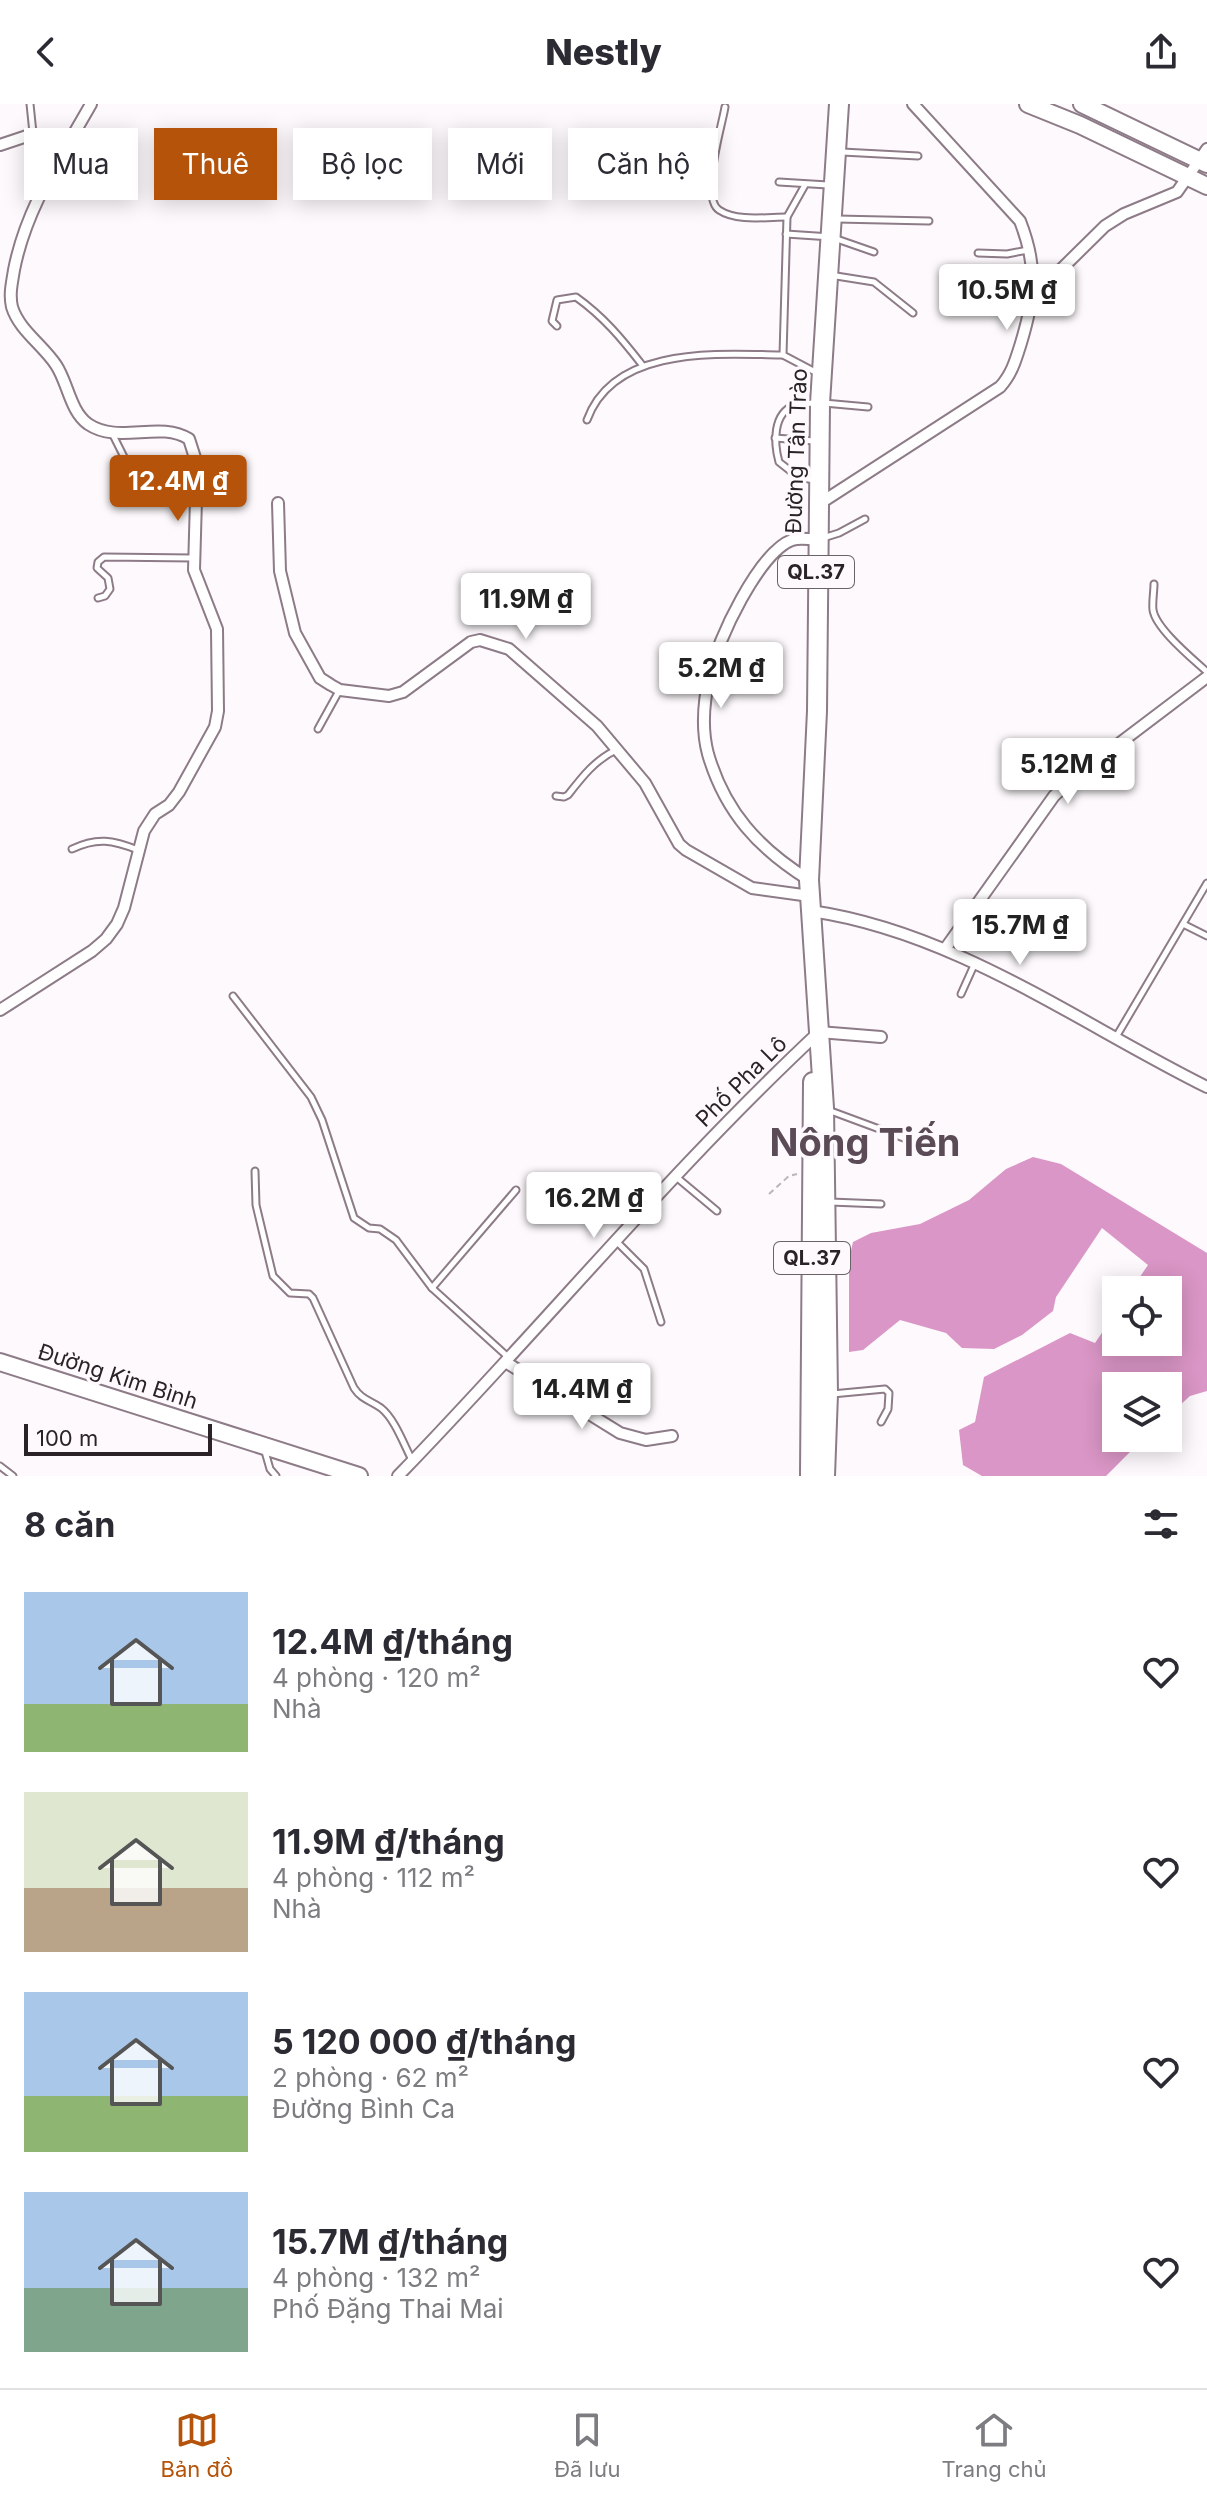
<!DOCTYPE html>
<html lang="vi">
<head>
<meta charset="utf-8">
<style>
  :root { --surface:#fff; --page:#f2f2f3; --text:#2b2b33; --muted:#7c7c81; --line:#e1e1e2; --accent:#b45309 }
  body { margin:0; font-family:Inter,sans-serif; background:var(--page); color:var(--text); height:100vh; display:flex; flex-direction:column; font-size:30px; white-space:nowrap }
  * { box-sizing:border-box; margin:0 }
  p { font-size:26px; color:var(--muted) }
  .icon { flex:none; width:44px; height:44px; fill:none; stroke:currentColor; stroke-width:2; stroke-linecap:round; stroke-linejoin:round }
  .map { position:relative; height:1372px; overflow:hidden }
  .drawer { display:flex; flex-direction:column; background:var(--surface); flex:1 }
  .drawer>* { flex:none }
  .guide { position:absolute; left:24px; top:24px; width:800px; height:72px; display:flex; gap:16px }
  .tools { position:absolute; left:1102px; top:1172px; display:grid; gap:16px }
  .tools a { display:grid; place-items:center; width:80px; height:80px; border-radius:0px; background:var(--surface); box-shadow:0 4px 20px #0003; font-size:40px }
  .scale { position:absolute; left:24px; bottom:20px; width:188px; box-sizing:border-box; padding-left:8px; border:4px solid #2a2227; border-top:0; font-size:22px; line-height:28px; white-space:nowrap; color:#2a2227; -webkit-text-stroke:6px #fdf9fc; paint-order:stroke }
  .price { position:absolute; translate:-50% -68px; padding:0 18px; border-radius:8px; background:#fff; color:#222; font-size:26px; line-height:52px; filter:drop-shadow(0 2px 4px #0008) }
  .price::after { content:''; position:absolute; left:50%; top:48px; width:24px; height:18px; margin-left:-12px; background:inherit; clip-path:polygon(0 0,100% 0,50% 100%) }
  .price.active { background:var(--accent); color:#fff }
  ul { padding:0; list-style:none }
  li { display:flex; align-items:center; gap:24px; height:200px; padding:0 24px }
  li span { display:grid; place-items:center; flex:none; width:224px; height:160px; border-radius:0px; color:#555 }
  li>.icon { margin-inline-start:auto }
  span .icon { width:96px; height:96px; fill:#fffc; stroke-width:1 }
  li b { font-size:34px }
  h2 { display:flex; justify-content:space-between; align-items:center; height:96px; padding:0 24px; font-size:34px }
  .chip { padding:0 28px; border-radius:0px; background:var(--surface); box-shadow:0 4px 20px #0003; font-size:28px; line-height:72px }
  .chip.active { background:var(--accent); color:#fff }
  header { display:flex; justify-content:space-between; align-items:center; height:104px; padding:0 24px; background:var(--surface); font-size:36px; font-weight:800 }
  .tab-bar { display:flex; justify-content:space-around; align-items:center; height:112px; border-top:2px solid var(--line); background:var(--surface); font-size:22px; color:var(--muted) }
  .tab-bar a { display:grid; justify-items:center; gap:4px }
  .tab-bar .active { color:var(--accent) }
  .map>svg:first-child { display:block }
</style>
</head>
<body>
<header><svg class="icon" aria-label="back" viewBox="0 0 24 24"><path d="M15 5l-7 7 7 7"/></svg>Nestly<svg class="icon" aria-label="share" viewBox="0 0 24 24"><path d="M12 15V3M7 8l5-5 5 5M5 13v7h14v-7"/></svg></header>
<div class="map">
<svg width="1207" height="1372" viewBox="0 0 1207 1372">
  <rect width="100%" height="100%" fill="#fdf9fc"/>
  <path fill="#da96c6" d="M1033,1053L1061,1060L1207,1149V1287L1190,1292L1168,1312V1282H1116V1334H1144L1106,1372H982L963,1361L959,1326L975,1318L984,1273L1070,1229L1095,1239L1116,1208V1238H1168V1186H1131L1148,1161L1102,1124L1056,1193L1053,1207L1022,1231L994,1245L962,1244L946,1229L900,1216L863,1246L849,1248V1155L853,1138L871,1129L920,1120L969,1096L1006,1065Z"/>
  <g fill="none" stroke-linecap="round" stroke-linejoin="round">
    <defs>
      <g id="service">
        <path d="M30,0L33,29"/>
        <path d="M725,3C722,22 700,93 719,106C737,118 767,113 787,113"/>
        <path d="M842,48L918,52"/>
        <path d="M55,66L81,73"/>
        <path d="M779,78L828,81"/>
        <path d="M805,81L787,113L783,251L819,270"/>
        <path d="M837,115L929,117"/>
        <path d="M786,130L831,133L874,148"/>
        <path d="M978,149L1007,150L1028,146"/>
        <path d="M830,171L874,178L913,209"/>
        <path d="M557,222L552,217L557,196L576,193C604,213 622,235 643,262"/>
        <path d="M824,299L868,303"/>
        <path d="M587,316C614,241 719,250 783,251"/>
        <path d="M112,329L128,361"/>
        <path d="M775,334L814,337"/>
        <path d="M814,376L798,373L779,358C774,340 772,309 795,301C800,299 808,300 814,299"/>
        <path d="M823,434L839,429L865,415"/>
        <path d="M1154,480C1154,488 1152,498 1153,506C1156,525 1193,555 1207,568"/>
        <path d="M98,494L105,492L110,485L108,474L97,464L98,458L104,453L193,454"/>
        <path d="M318,625L339,587"/>
        <path d="M556,692L564,693L568,691C582,673 595,656 616,646"/>
        <path d="M72,745C97,733 113,736 138,746"/>
        <path d="M1183,820L1207,832"/>
        <path d="M961,890L975,859"/>
        <path d="M233,892L311,993L322,1016L354,1114L369,1124L380,1125L396,1136L432,1184L509,1254"/>
        <path d="M1116,933L1207,779"/>
        <path d="M828,1006L917,1039"/>
        <path d="M255,1067L256,1101L273,1172L290,1189L309,1190L313,1194L354,1284C362,1296 370,1296 381,1304C395,1315 404,1341 412,1356"/>
        <path d="M675,1072L717,1107"/>
        <path d="M830,1098L881,1100"/>
        <path d="M616,1137L644,1165L661,1218"/>
        <path d="M432,1184L516,1086"/>
        <path d="M832,1290L885,1285L889,1289L888,1305L881,1318"/>
        <path d="M264,1344L270,1365L276,1372"/>
        <path d="M0,1362L13,1372"/>
      </g>
      <g id="minor">
        <path d="M0,41L33,30L68,40"/>
        <path d="M1034,192L1105,122L1124,110L1177,88L1207,45"/>
        <path d="M278,399L280,467L295,529L320,574L331,581L340,586L389,592L403,588L471,538L480,536L509,545L597,622L645,679L679,740L686,746L752,784L810,792"/>
        <path d="M819,400L1000,283C1012,270 1016,255 1021,239C1035,193 1038,163 1020,117L913,0"/>
        <path d="M809,776C758,744 725,708 708,650C701,624 704,595 710,570C717,537 759,448 792,436C799,434 809,435 816,436"/>
        <path d="M811,807C956,828 1078,919 1207,983"/>
        <path d="M945,845L1054,692L1071,676L1207,573"/>
        <path d="M0,906L92,847L106,835L117,820L124,804L144,727L155,710L169,701L179,688L215,623L218,607L217,525L194,466L197,360L189,335C159,316 119,341 88,320C70,307 68,279 56,261C43,241 19,226 12,203C9,190 12,179 14,166C26,104 60,55 91,0"/>
        <path d="M507,1259L620,1329L646,1336L672,1332"/>
        <path d="M398,1372C540,1226 670,1067 819,928L881,933"/>
      </g>
      <g id="primary">
        <path d="M1028,0L1080,21L1207,82"/>
        <path d="M1082,0L1207,60"/>
        <path d="M0,1258L359,1372"/>
      </g>
      <g id="trunk">
        <path d="M810,1372L813,978"/>
        <path d="M825,1372L828,1290L824,1004L809,776L817,607L820,299L839,0"/>
      </g>
    </defs>
    <use href="#service" stroke="#8d7b87" stroke-width="9"/>
    <use href="#minor" stroke="#8d7b87" stroke-width="14"/>
    <use href="#primary" stroke="#8d7b87" stroke-width="20"/>
    <use href="#trunk" stroke="#8d7b87" stroke-width="22"/>
    <path stroke="#bbb6b9" stroke-width="2" stroke-dasharray="6 4" stroke-linecap="butt" d="M769,1090L789,1072L797,1070"/>
    <use href="#service" stroke="#fff" stroke-width="5"/>
    <use href="#minor" stroke="#fff" stroke-width="10"/>
    <use href="#primary" stroke="#fff" stroke-width="16"/>
    <use href="#trunk" stroke="#fff" stroke-width="18"/>
  </g>
  <g text-anchor="middle" stroke-width="7" stroke-linejoin="round" paint-order="stroke">
    <g fill="#fdf9fc" stroke="#696267" stroke-width="2">
      <rect x="778" y="452" width="76" height="32" rx="6"/>
      <rect x="774" y="1138" width="76" height="32" rx="6"/>
    </g>
    <g font-size="20" font-weight="bold" fill="#2a2227">
      <text x="816" y="475">QL.37</text>
      <text x="812" y="1161">QL.37</text>
    </g>
    <g font-size="22" fill="#2a2227" stroke="#fdf9fc">
      <text transform="translate(796 347) rotate(-88)" y="8">Đường Tân Trào</text>
      <text transform="translate(741 977) rotate(-45)" y="8">Phố Pha Lô</text>
      <text transform="translate(118 1272) rotate(18)" y="8">Đường Kim Bình</text>
    </g>
    <g font-size="38" font-weight="bold" fill="#5b4b56" stroke="#fdf9fc">
      <text x="865" y="1052">Nông Tiến</text>
    </g>
  </g>
</svg>
<div class="tools">
<a><svg class="icon" aria-label="locate" viewBox="0 0 24 24"><circle cx="12" cy="12" r="6"/><path d="M12 2v4M12 18v4M2 12h4M18 12h4"/></svg></a>
<a><svg class="icon" aria-label="layers" viewBox="0 0 24 24"><path d="M12 4l9 5-9 5-9-5zM3 14l9 5 9-5"/></svg></a>
</div>
<div class="scale">100 m</div>
<b class="price" style="left:1007px;top:228px">10.5M ₫</b>
<b class="price active" style="left:178px;top:419px">12.4M ₫</b>
<b class="price" style="left:526px;top:537px">11.9M ₫</b>
<b class="price" style="left:721px;top:606px">5.2M ₫</b>
<b class="price" style="left:1068px;top:702px">5.12M ₫</b>
<b class="price" style="left:1020px;top:863px">15.7M ₫</b>
<b class="price" style="left:594px;top:1136px">16.2M ₫</b>
<b class="price" style="left:582px;top:1327px">14.4M ₫</b>
<div class="guide">
<a class="chip">Mua</a>
<a class="chip active">Thuê</a>
<a class="chip">Bộ lọc</a>
<a class="chip">Mới</a>
<a class="chip">Căn hộ</a>
</div>
</div>
<section class="drawer">
<h2>8 căn<svg class="icon" aria-label="filters" viewBox="0 0 24 24"><path d="M4 7h16M4 17h16"/><circle cx="9" cy="7" r="2"/><circle cx="15" cy="17" r="2"/></svg></h2>
<ul>
<li><span style="background:linear-gradient(#a9c7e8 70%,#8fb573 0)"><svg class="icon" aria-label="home" viewBox="0 0 24 24"><path d="M3 11l9-7 9 7M6 9v11h12V9"/></svg></span><div><b>12.4M ₫/tháng</b><p>4 phòng · 120 m²</p><p>Nhà</p></div><svg class="icon" aria-label="heart" viewBox="0 0 24 24"><path d="M12 20l-8-8c-3-5 5-10 8-4 3-6 11-1 8 4z"/></svg></li>
<li><span style="background:linear-gradient(#dfe7d0 60%,#b9a48a 0)"><svg class="icon" aria-label="home" viewBox="0 0 24 24"><path d="M3 11l9-7 9 7M6 9v11h12V9"/></svg></span><div><b>11.9M ₫/tháng</b><p>4 phòng · 112 m²</p><p>Nhà</p></div><svg class="icon" aria-label="heart" viewBox="0 0 24 24"><path d="M12 20l-8-8c-3-5 5-10 8-4 3-6 11-1 8 4z"/></svg></li>
<li><span style="background:linear-gradient(#a9c7e8 65%,#8fb573 0)"><svg class="icon" aria-label="home" viewBox="0 0 24 24"><path d="M3 11l9-7 9 7M6 9v11h12V9"/></svg></span><div><b>5 120 000 ₫/tháng</b><p>2 phòng · 62 m²</p><p>Đường Bình Ca</p></div><svg class="icon" aria-label="heart" viewBox="0 0 24 24"><path d="M12 20l-8-8c-3-5 5-10 8-4 3-6 11-1 8 4z"/></svg></li>
<li><span style="background:linear-gradient(#a9c7e8 60%,#7fa58c 0)"><svg class="icon" aria-label="home" viewBox="0 0 24 24"><path d="M3 11l9-7 9 7M6 9v11h12V9"/></svg></span><div><b>15.7M ₫/tháng</b><p>4 phòng · 132 m²</p><p>Phố Đặng Thai Mai</p></div><svg class="icon" aria-label="heart" viewBox="0 0 24 24"><path d="M12 20l-8-8c-3-5 5-10 8-4 3-6 11-1 8 4z"/></svg></li>
</ul>
</section>
<nav class="tab-bar">
<a class="active"><svg class="icon" aria-label="map" viewBox="0 0 24 24"><path d="M3 6l6-2 6 2 6-2v14l-6 2-6-2-6 2zM9 4v14M15 6v14"/></svg>Bản đồ</a>
<a><svg class="icon" aria-label="saved" viewBox="0 0 24 24"><path d="M7 4h10v16l-5-4-5 4z"/></svg>Đã lưu</a>
<a><svg class="icon" aria-label="home" viewBox="0 0 24 24"><path d="M3 11l9-7 9 7M6 9v11h12V9"/></svg>Trang chủ</a>
</nav>
</body>
</html>
